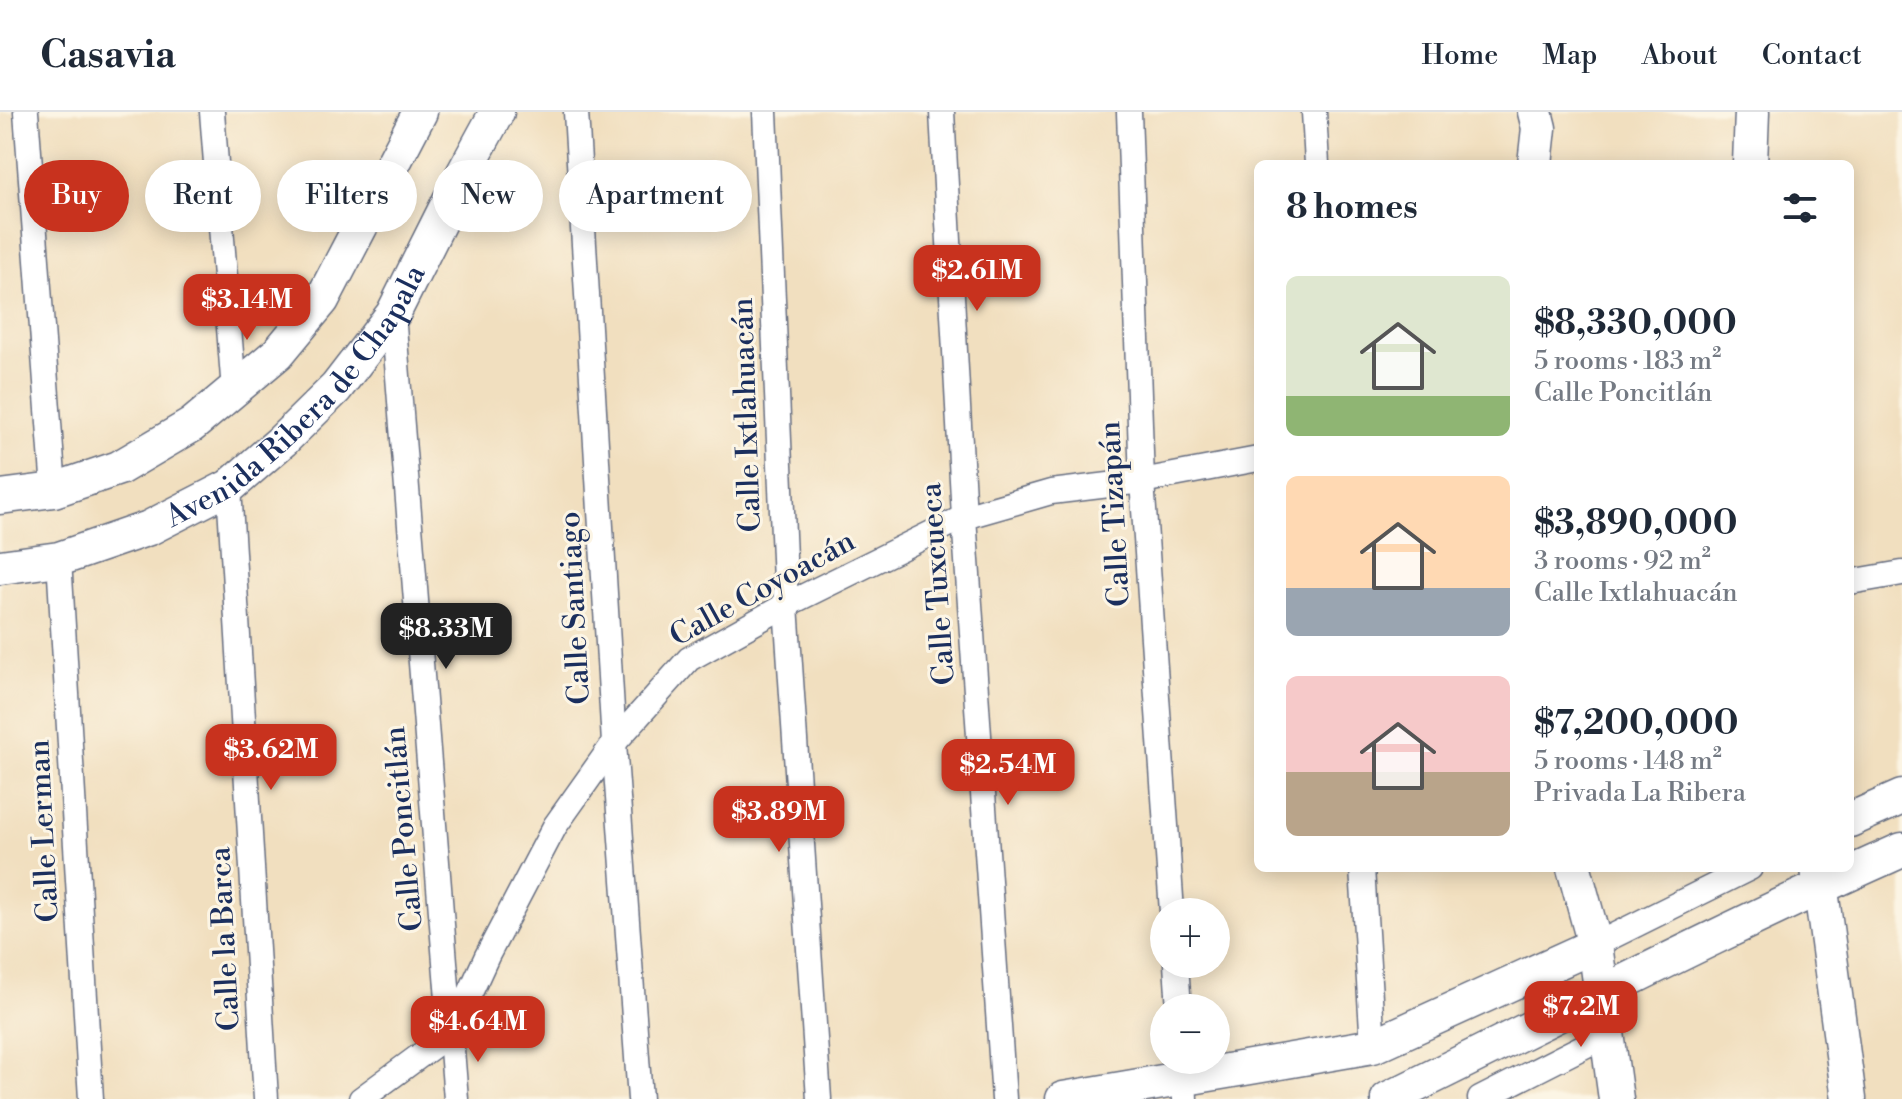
<!DOCTYPE html>
<html lang="en">
<head>
<meta charset="utf-8">
<style>
  :root { --surface:#fff; --page:#f2f2f3; --text:#1f2937; --muted:#747a83; --line:#e0e1e3; --accent:#c8321e }
  body { margin:0; font-family:"Libre Bodoni",serif; background:var(--page); color:var(--text); height:100vh; display:flex; flex-direction:column; font-size:30px; white-space:nowrap }
  * { box-sizing:border-box; margin:0 }
  p { font-size:26px; color:var(--muted) }
  .icon { flex:none; width:44px; height:44px; fill:none; stroke:currentColor; stroke-width:2; stroke-linecap:round; stroke-linejoin:round }
  .map { position:relative; flex:1; overflow:hidden }
  .details { position:absolute; left:1254px; top:48px; width:600px; height:712px; display:flex; flex-direction:column; background:var(--surface); border-radius:12px; box-shadow:0 4px 20px #0003 }
  .details>* { flex:none }
  .guide { position:absolute; left:24px; top:48px; width:760px; height:72px; display:flex; gap:16px }
  .tools { position:absolute; left:1150px; top:786px; display:grid; gap:16px }
  .tools a { display:grid; place-items:center; width:80px; height:80px; border-radius:50%; background:var(--surface); box-shadow:0 4px 20px #0003; font-size:40px }
  .price { position:absolute; translate:-50% -68px; padding:0 18px; border-radius:16px; background:var(--accent); color:#fff; font-size:26px; line-height:52px; filter:drop-shadow(0 2px 4px #0008) }
  .price::after { content:''; position:absolute; left:50%; top:48px; width:24px; height:18px; margin-left:-12px; background:inherit; clip-path:polygon(0 0,100% 0,50% 100%) }
  .price.active { background:#222; color:#fff }
  ul { padding:0; list-style:none }
  li { display:flex; align-items:center; gap:24px; height:200px; padding:0 32px }
  li span { display:grid; place-items:center; flex:none; width:224px; height:160px; border-radius:12px; color:#555 }
  li>.icon { margin-inline-start:auto }
  span .icon { width:96px; height:96px; fill:#fffc; stroke-width:1 }
  li b { font-size:34px }
  h2 { display:flex; justify-content:space-between; align-items:center; height:96px; padding:0 32px; font-size:34px }
  .pill { padding:0 28px; border-radius:36px; background:var(--surface); box-shadow:0 4px 20px #0003; font-size:28px; line-height:72px }
  .pill.active { background:var(--accent); color:#fff }
  header { display:flex; align-items:center; gap:48px; box-sizing:border-box; height:112px; padding:0 40px; background:var(--surface); border-bottom:2px solid var(--line) }
  header strong { font-size:38px }
  nav { display:flex; gap:44px; margin-inline-start:auto; font-size:28px }
  .map>svg:first-child { display:block }
</style>
</head>
<body>
<header>
<strong>Casavia</strong>
<nav><a>Home</a><a>Map</a><a>About</a><a>Contact</a></nav>
</header>
<div class="map">
<svg width="1902" height="987" viewBox="0 0 1902 987">
  <rect width="100%" height="100%" fill="#fcf5e5"/>
  <filter id="ink" filterUnits="userSpaceOnUse"><feTurbulence type="fractalNoise" baseFrequency=".0125" numOctaves="2"/><feDisplacementMap in="SourceGraphic" scale="16" xChannelSelector="R" yChannelSelector="G"/><feConvolveMatrix kernelMatrix="1 2 1 2 8 2 1 2 1" color-interpolation-filters="sRGB"/></filter>
  <filter id="wash" filterUnits="userSpaceOnUse"><feTurbulence type="fractalNoise" baseFrequency=".006" numOctaves="4" result="noise"/><feDisplacementMap in="SourceGraphic" scale="32" xChannelSelector="R" yChannelSelector="G"/><feGaussianBlur stdDeviation="1.8" result="paint"/><feColorMatrix in="noise" values="0 0 0 0 0 0 0 0 0 0 0 0 0 0 0 0 0 1.4 0 .05"/><feComposite in="paint" operator="in"/></filter>
  <g filter="url(#wash)">
    <rect width="100%" height="100%" fill="#f1dfbf"/>
  </g>
  <g filter="url(#ink)">
    <g fill="none" stroke-linecap="round" stroke-linejoin="round">
      <defs>
        <g id="street">
          <path d="M26,0L54,378"/>
          <path d="M212,0L234,279"/>
          <path d="M576,0L614,631L640,987"/>
          <path d="M765,0L786,493L819,987"/>
          <path d="M942,0L964,405L1004,987"/>
          <path d="M1129,0L1142,369L1172,800"/>
          <path d="M1314,0L1317,52"/>
          <path d="M393,202L456,987"/>
          <path d="M229,375L266,987"/>
          <path d="M59,447L91,987"/>
          <path d="M1850,470L1902,461"/>
          <path d="M1362,756L1373,934"/>
          <path d="M1595,833L1750,756"/>
          <path d="M1176,852L1179,896"/>
          <path d="M1183,948L1185,987"/>
          <path d="M361,987L452,920L487,844L555,714L614,631L689,547L786,493L964,405L1051,380L1142,369L1258,347"/>
          <path d="M1480,987L1608,922"/>
        </g>
        <g id="secondary">
          <path d="M1535,0L1539,16L1535,52"/>
          <path d="M1750,52L1752,0"/>
          <path d="M0,385L54,378L119,356L192,313L278,241L322,188L420,0"/>
          <path id="s1" d="M0,455L59,447L149,416L229,375L282,329L336,276L393,202L461,66L497,0"/>
          <path d="M1850,708L1902,685"/>
          <path d="M1574,756L1595,833L1616,987"/>
          <path d="M1818,756L1849,987"/>
          <path d="M1063,987L1373,934L1595,833"/>
          <path d="M1388,987C1559,903 1728,815 1902,738"/>
        </g>
      </defs>
      <use href="#street" stroke="#666d80" stroke-width="27"/>
      <use href="#secondary" stroke="#666d80" stroke-width="37"/>
      <use href="#street" stroke="#fff" stroke-width="24"/>
      <use href="#secondary" stroke="#fff" stroke-width="34"/>
    </g>
  </g>
  <g text-anchor="middle" stroke-width="6" stroke-linejoin="round" paint-order="stroke">
    <g font-size="30" fill="#1b2f5e" stroke="#fcf5e5">
      <text dy="10" stroke="none"><textPath href="#s1" startOffset="356">Avenida Ribera de Chapala</textPath></text>
      <text transform="translate(746 303) rotate(-92)" y="10">Calle Ixtlahuacán</text>
      <text transform="translate(1114 402) rotate(-93)" y="10">Calle Tizapán</text>
      <text transform="translate(937 472) rotate(-94)" y="10">Calle Tuxcueca</text>
      <text transform="translate(762 476) rotate(-29)" y="10">Calle Coyoacán</text>
      <text transform="translate(574 496) rotate(-93)" y="10">Calle Santiago</text>
      <text transform="translate(403 717) rotate(-95)" y="10">Calle Poncitlán</text>
      <text transform="translate(43 719) rotate(-93)" y="10">Calle Lerman</text>
      <text transform="translate(224 827) rotate(-93)" y="10">Calle la Barca</text>
    </g>
  </g>
</svg>
<div class="tools">
<a>+</a>
<a>−</a>
</div>
<b class="price" style="left:977px;top:201px">$2.61M</b>
<b class="price" style="left:247px;top:230px">$3.14M</b>
<b class="price active" style="left:446px;top:559px">$8.33M</b>
<b class="price" style="left:271px;top:680px">$3.62M</b>
<b class="price" style="left:1008px;top:695px">$2.54M</b>
<b class="price" style="left:779px;top:742px">$3.89M</b>
<b class="price" style="left:1581px;top:937px">$7.2M</b>
<b class="price" style="left:478px;top:952px">$4.64M</b>
<div class="guide">
<a class="pill active">Buy</a>
<a class="pill">Rent</a>
<a class="pill">Filters</a>
<a class="pill">New</a>
<a class="pill">Apartment</a>
</div>
<section class="details">
<h2>8 homes<svg class="icon" aria-label="filters" viewBox="0 0 24 24"><path d="M4 7h16M4 17h16"/><circle cx="9" cy="7" r="2"/><circle cx="15" cy="17" r="2"/></svg></h2>
<ul>
<li><span style="background:linear-gradient(#dfe7d0 75%,#8fb573 0)"><svg class="icon" aria-label="home" viewBox="0 0 24 24"><path d="M3 11l9-7 9 7M6 9v11h12V9"/></svg></span><div><b>$8,330,000</b><p>5 rooms · 183 m²</p><p>Calle Poncitlán</p></div></li>
<li><span style="background:linear-gradient(#ffd9b3 70%,#9aa5b1 0)"><svg class="icon" aria-label="home" viewBox="0 0 24 24"><path d="M3 11l9-7 9 7M6 9v11h12V9"/></svg></span><div><b>$3,890,000</b><p>3 rooms · 92 m²</p><p>Calle Ixtlahuacán</p></div></li>
<li><span style="background:linear-gradient(#f6c9c9 60%,#b9a48a 0)"><svg class="icon" aria-label="home" viewBox="0 0 24 24"><path d="M3 11l9-7 9 7M6 9v11h12V9"/></svg></span><div><b>$7,200,000</b><p>5 rooms · 148 m²</p><p>Privada La Ribera</p></div></li>
</ul>
</section>
</div>
</body>
</html>
